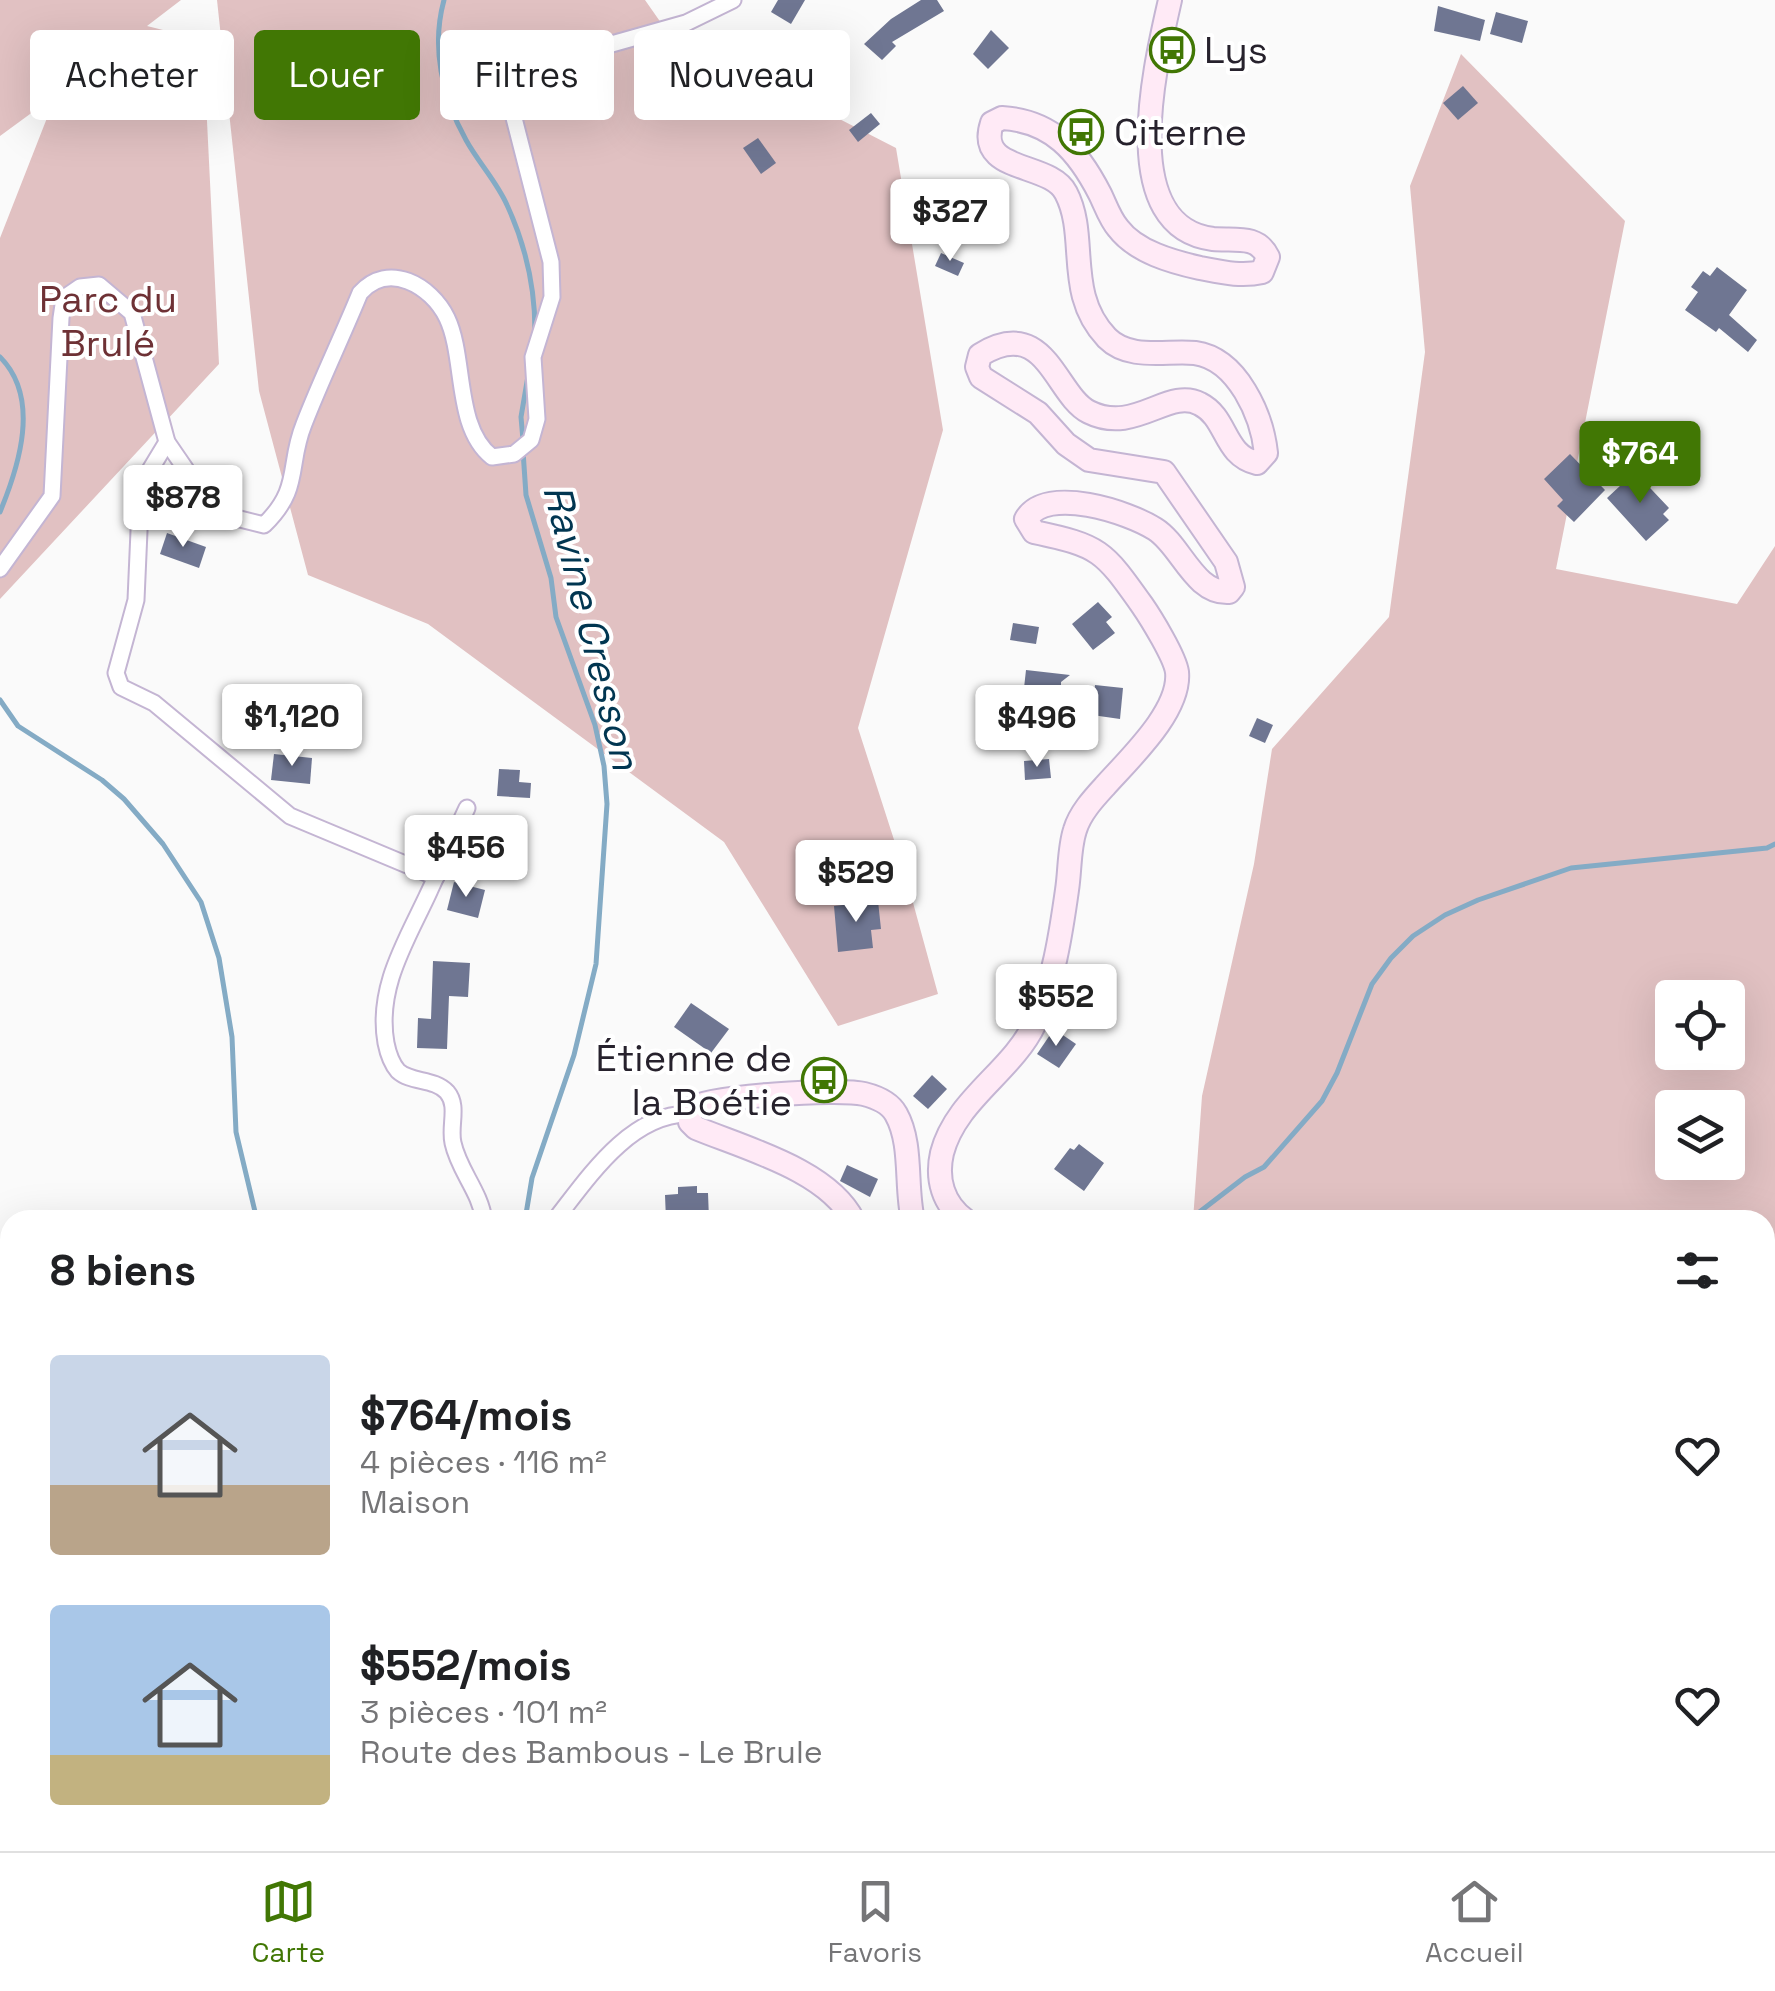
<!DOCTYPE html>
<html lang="fr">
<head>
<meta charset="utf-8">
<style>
  :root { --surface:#fff; --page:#f2f2f2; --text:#202124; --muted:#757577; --line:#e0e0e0; --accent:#417704 }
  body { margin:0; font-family:"Space Grotesk",sans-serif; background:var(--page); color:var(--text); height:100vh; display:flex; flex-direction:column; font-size:38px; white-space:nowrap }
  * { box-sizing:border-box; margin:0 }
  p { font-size:32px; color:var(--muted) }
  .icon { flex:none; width:55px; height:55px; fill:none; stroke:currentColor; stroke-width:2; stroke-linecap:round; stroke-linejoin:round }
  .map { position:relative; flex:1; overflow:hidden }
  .sheet { position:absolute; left:0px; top:1210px; width:1775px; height:642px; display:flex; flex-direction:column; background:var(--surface); border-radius:30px 30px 0 0; box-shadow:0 10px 40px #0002 }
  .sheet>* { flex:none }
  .guide { position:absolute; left:30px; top:30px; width:1000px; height:90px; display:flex; gap:20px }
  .controls { position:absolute; left:1655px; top:980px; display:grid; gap:20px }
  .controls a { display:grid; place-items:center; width:90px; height:90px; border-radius:10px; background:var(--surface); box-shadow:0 10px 40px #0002; font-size:50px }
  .price { position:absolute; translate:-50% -85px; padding:0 22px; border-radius:10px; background:#fff; color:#222; font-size:32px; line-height:65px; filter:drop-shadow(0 2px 5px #0008) }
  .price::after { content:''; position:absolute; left:50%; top:60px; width:30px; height:22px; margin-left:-15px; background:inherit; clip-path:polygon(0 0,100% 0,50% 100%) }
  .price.active { background:var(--accent); color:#fff }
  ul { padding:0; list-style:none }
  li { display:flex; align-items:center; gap:30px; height:250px; padding:0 50px }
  li span { display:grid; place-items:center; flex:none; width:280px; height:200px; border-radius:10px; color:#555 }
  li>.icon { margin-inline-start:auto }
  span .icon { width:120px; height:120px; fill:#fffc; stroke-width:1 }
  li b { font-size:42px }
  h2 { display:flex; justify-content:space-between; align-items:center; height:120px; padding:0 50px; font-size:42px }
  .tag { padding:0 35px; border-radius:10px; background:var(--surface); box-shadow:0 10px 40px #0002; font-size:35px; line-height:90px }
  .tag.active { background:var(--accent); color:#fff }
  .dock { display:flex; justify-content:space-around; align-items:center; height:140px; border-top:2px solid var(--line); background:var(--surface); font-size:28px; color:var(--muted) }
  .dock a { display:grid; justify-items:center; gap:5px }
  .dock .active { color:var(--accent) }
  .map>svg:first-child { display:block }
</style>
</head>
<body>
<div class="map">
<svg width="1775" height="1851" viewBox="0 0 1775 1851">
  <rect width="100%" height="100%" fill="#fafafa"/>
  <g fill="#e1c1c2" fill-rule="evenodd">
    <path d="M0,0H181L147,26L203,40L219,364L0,599V238L56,95L0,136Z"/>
    <path d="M217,0H645L666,30L896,148L943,430L858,728L906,877L938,994L838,1026L724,842L428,624L308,575L259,391Z"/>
    <path d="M1461,54L1625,221L1556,569L1737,604L1775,546V1851H1119L1118,1843L1765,1842V1220H1193L1202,1096L1254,864L1272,749L1389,617L1425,352L1410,186ZM1672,998H1728V1052H1672ZM1672,1108H1728V1162H1672Z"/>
    <path d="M564,1843H904L902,1851H571Z"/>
  </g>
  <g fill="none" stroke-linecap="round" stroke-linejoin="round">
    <g stroke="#84abc5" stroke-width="5">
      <path d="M444,0C431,47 442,97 466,140C478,162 497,182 507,205C525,244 535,288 535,331"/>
      <path d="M0,357C41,398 19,466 0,512"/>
      <path d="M523,440L521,417L528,376"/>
      <path d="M523,451L526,495L551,578L556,617L595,725L604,766L607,804L596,964L574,1055L532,1178L525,1220"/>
      <path d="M0,700L18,726L102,780L124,799L163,844L201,902L219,958L232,1037L236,1132L257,1220"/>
      <path d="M1189,1220L1245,1177L1264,1167L1322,1101L1337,1073L1372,984L1391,958L1413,936L1445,915L1478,900L1571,868L1767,848L1775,844"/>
    </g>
  </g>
  <g fill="#6f7692">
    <path d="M778,0H805L791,24L771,12Z"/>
    <path d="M921,0H937L944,11L892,42L896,46L882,60L864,44L891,19Z"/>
    <path d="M1438,6L1485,20L1480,41L1434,31Z"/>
    <path d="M1496,12L1528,21L1522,43L1490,34Z"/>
    <path d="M991,30L1009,48L988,69L973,54Z"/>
    <path d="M764,77L784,88L773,108L753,98Z"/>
    <path d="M1463,86L1478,103L1458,120L1443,103Z"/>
    <path d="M871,113L880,124L858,142L849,130Z"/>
    <path d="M758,138L776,163L761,174L743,148Z"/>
    <path d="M964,209L983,218L976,233L957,225Z"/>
    <path d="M941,253L964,263L958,276L935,266Z"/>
    <path d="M1717,267L1747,290L1729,315L1757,340L1748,352L1719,328L1716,332L1685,310L1698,292L1691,287L1703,271L1710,276Z"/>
    <path d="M1570,454L1605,490L1574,522L1557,506L1563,500L1544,479Z"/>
    <path d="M1635,472L1669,508L1663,514L1669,520L1646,541L1607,498Z"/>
    <path d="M167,533L206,547L199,568L160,554Z"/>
    <path d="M1098,602L1112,617L1106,622L1115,633L1093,650L1072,624Z"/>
    <path d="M1013,623L1039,627L1036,644L1010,640Z"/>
    <path d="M1026,670L1070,675L1061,682V701L1023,697Z"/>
    <path d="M1095,685L1123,688L1120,719L1092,715Z"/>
    <path d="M1257,718L1273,725L1265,743L1249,736Z"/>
    <path d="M274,754L312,758L310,784L271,780Z"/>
    <path d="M1049,759L1051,778L1025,780L1024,761Z"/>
    <path d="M499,769L520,770L519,782L531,783L530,798L497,796Z"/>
    <path d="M454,882L485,890L478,918L447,910Z"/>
    <path d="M878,901L881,929L871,930L873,948L838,952L834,906Z"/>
    <path d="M433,961L470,963L468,997L449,996L447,1049L417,1048L418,1018L431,1019Z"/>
    <path d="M1071,979L1098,987L1090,1016L1063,1009Z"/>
    <path d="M691,1003L729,1029L711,1053L674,1027Z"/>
    <path d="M1054,1029L1076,1044L1059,1068L1037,1054Z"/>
    <path d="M932,1075L947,1089L928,1109L913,1096Z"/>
    <path d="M1079,1144L1104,1163L1084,1191L1054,1169L1070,1148L1074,1150Z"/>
    <path d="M847,1165L878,1179L870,1197L840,1181Z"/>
    <path d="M697,1186V1193H708L709,1219L666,1220L665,1195L678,1194V1187Z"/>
  </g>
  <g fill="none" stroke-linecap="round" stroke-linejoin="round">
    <defs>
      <g id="street">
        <path d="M167,442L141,485L136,600L116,673L121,687L154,703L290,816L436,877"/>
        <path d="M0,569L52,496L61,318L64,298L80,287L99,285L132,313L167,442L191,477L228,516L264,525C302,488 287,466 304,424C321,380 342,337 360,293C388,261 431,285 447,318C466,358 454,427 492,457L514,454L531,440L537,419L533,357L552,297L551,262L514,118L522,88L541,64L686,23L733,0"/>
        <path d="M467,808C454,836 442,864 429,892C407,940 376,987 386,1043C388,1053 391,1063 398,1071C411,1083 434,1078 447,1092C459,1106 449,1126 453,1143C459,1171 480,1191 484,1220"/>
        <path d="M555,1220C588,1178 629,1115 687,1114"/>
        <path d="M364,1842L366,1851"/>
        <path d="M77,1851L81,1842"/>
        <path d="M491,1851L495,1842"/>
      </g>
      <g id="secondary">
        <path d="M853,1220C828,1170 744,1148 696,1128L690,1122V1109C707,1096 841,1088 864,1094C876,1097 890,1103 896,1114C913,1144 905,1187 913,1220"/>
        <path d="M965,1220C943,1204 936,1179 942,1153C956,1099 1012,1072 1035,1023C1053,984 1061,933 1067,890C1070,871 1069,848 1075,830C1080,813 1094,798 1105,786C1129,759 1181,711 1177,672C1175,657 1151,618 1142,605C1103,550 1100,546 1034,532L1026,519C1047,485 1128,512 1155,529C1181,545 1194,594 1229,592L1233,587L1226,562L1164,472L1089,460L1066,444L1038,413L981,377L977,367L980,355C1046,314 1055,395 1089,412C1135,435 1168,387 1200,404C1228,418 1223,455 1257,463L1266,453C1262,416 1238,359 1195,353C1167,350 1130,361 1107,338C1064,293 1089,237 1066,193C1050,161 975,174 992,123L1002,118C1052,121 1078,151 1100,194C1105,204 1110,219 1118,228C1136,252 1173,262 1200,268C1221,272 1241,277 1262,272L1268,257C1257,234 1234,241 1213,239C1115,227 1156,62 1170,0"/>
        <path d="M810,1842L815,1851"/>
      </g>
    </defs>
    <use href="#street" stroke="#c4b5d3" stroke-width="19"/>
    <use href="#secondary" stroke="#c4b5d3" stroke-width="26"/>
    <use href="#street" stroke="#fff" stroke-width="15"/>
    <use href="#secondary" stroke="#ffeaf6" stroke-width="22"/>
  </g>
  <defs>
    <symbol id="bus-ring" viewBox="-11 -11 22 22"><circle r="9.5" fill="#fff" stroke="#417704" stroke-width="1.5"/><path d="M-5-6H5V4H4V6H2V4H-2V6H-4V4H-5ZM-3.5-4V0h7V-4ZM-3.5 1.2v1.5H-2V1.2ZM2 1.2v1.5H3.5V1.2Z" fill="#417704"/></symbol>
  </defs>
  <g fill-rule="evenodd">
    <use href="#bus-ring" x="1147" y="25" width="50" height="50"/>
    <use href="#bus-ring" x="1056" y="107" width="50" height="50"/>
    <use href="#bus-ring" x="799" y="1055" width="50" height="50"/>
  </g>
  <g text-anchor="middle" stroke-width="8" stroke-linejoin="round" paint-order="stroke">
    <g font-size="38" fill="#27222d" stroke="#fff" text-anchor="start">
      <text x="1204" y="63">Lys</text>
      <text x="1114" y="145">Citerne</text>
      <text x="792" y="1071" text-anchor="end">Étienne de<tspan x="792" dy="44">la Boétie</tspan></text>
    </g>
    <g font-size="38" fill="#6e3135" stroke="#fff">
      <text x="108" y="312">Parc du<tspan x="108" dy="44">Brulé</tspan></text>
    </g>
    <g font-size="40" font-style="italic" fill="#013651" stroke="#fff">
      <text transform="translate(592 627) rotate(76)" y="14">Ravine Cresson</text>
    </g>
  </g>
</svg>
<div class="controls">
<a><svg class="icon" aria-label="locate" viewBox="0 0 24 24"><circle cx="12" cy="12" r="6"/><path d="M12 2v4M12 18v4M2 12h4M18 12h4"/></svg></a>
<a><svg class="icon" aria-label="layers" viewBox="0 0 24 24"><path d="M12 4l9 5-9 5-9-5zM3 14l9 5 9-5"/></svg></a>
</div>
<b class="price" style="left:950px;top:264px">$327</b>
<b class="price active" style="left:1640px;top:506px">$764</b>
<b class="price" style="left:183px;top:550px">$878</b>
<b class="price" style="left:292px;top:769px">$1,120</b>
<b class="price" style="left:1037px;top:770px">$496</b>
<b class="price" style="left:466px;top:900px">$456</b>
<b class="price" style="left:856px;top:925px">$529</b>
<b class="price" style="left:1056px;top:1049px">$552</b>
<div class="guide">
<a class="tag">Acheter</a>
<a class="tag active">Louer</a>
<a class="tag">Filtres</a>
<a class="tag">Nouveau</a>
</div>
<section class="sheet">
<h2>8 biens<svg class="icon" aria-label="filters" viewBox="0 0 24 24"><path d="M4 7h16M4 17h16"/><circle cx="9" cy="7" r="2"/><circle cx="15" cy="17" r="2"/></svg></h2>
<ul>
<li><span style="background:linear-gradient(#c9d6e8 65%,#b9a48a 0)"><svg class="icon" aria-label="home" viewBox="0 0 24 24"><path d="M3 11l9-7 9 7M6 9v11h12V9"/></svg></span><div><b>$764/mois</b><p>4 pièces · 116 m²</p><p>Maison</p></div><svg class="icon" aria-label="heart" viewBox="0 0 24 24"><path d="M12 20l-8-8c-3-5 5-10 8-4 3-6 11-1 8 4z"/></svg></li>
<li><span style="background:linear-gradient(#a9c7e8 75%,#c2b280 0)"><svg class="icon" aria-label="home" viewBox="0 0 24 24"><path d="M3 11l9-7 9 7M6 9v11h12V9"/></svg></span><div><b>$552/mois</b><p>3 pièces · 101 m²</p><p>Route des Bambous - Le Brule</p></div><svg class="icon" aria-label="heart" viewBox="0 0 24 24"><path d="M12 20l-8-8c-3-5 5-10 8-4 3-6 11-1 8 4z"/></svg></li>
</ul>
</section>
</div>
<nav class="dock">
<a class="active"><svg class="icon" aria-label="map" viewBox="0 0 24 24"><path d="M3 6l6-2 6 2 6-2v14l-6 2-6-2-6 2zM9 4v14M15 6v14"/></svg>Carte</a>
<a><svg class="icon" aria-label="saved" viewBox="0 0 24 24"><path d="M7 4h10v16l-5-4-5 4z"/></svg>Favoris</a>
<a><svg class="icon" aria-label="home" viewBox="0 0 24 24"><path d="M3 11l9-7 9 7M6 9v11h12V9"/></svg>Accueil</a>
</nav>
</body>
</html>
